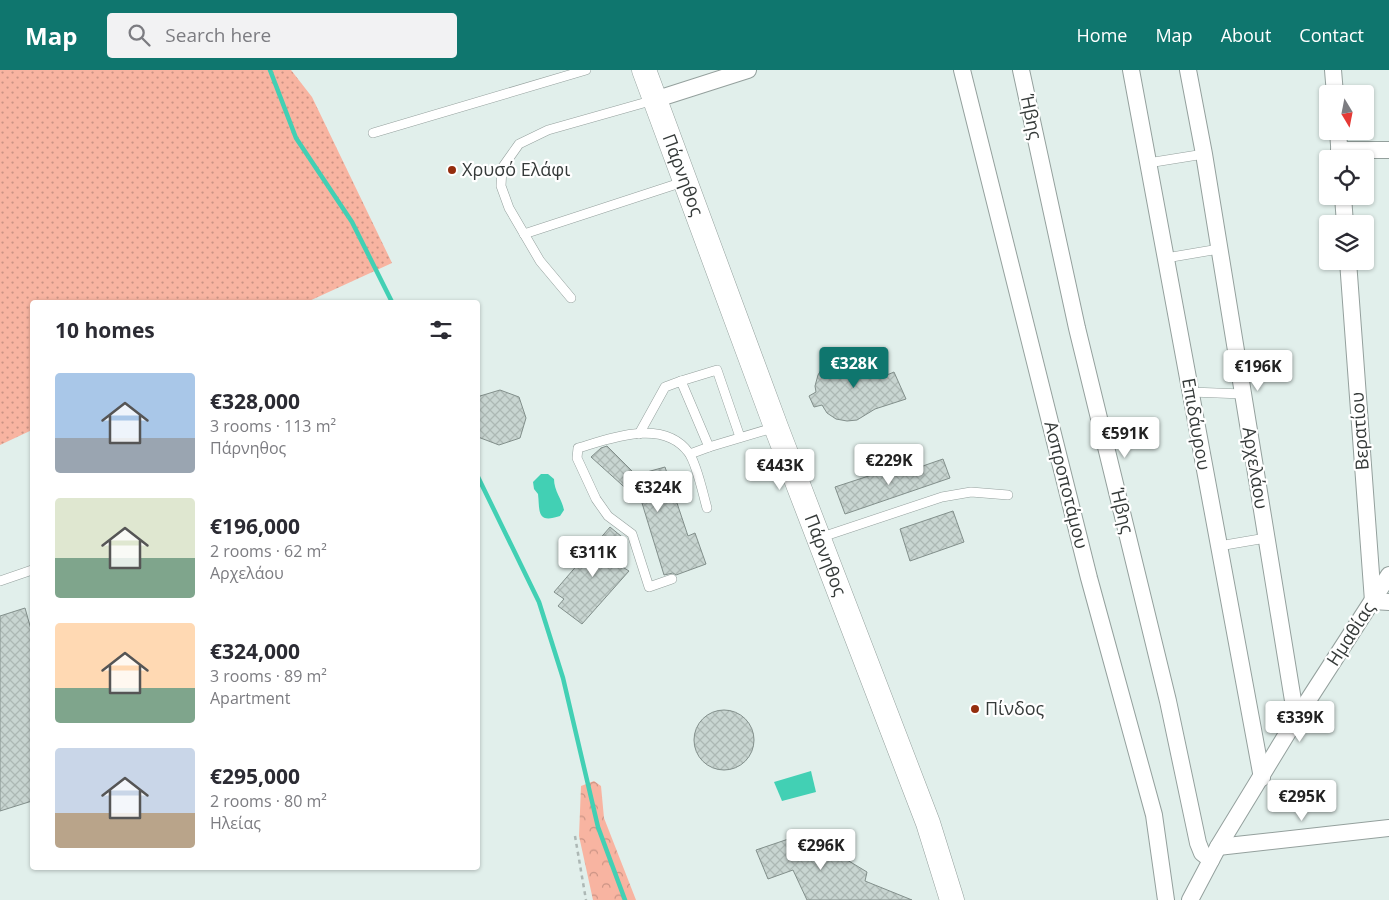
<!DOCTYPE html>
<html lang="en">
<head>
<meta charset="utf-8">
<style>
  :root { --surface:#fff; --page:#f2f2f3; --text:#2b2b33; --muted:#7c7c81; --accent:#0f766e }
  body { margin:0; font-family:"Open Sans",sans-serif; background:var(--page); color:var(--text); height:100vh; display:flex; flex-direction:column; font-size:19px; white-space:nowrap }
  * { box-sizing:border-box; margin:0 }
  p { font-size:16px; color:var(--muted) }
  .icon { flex:none; width:28px; height:28px; fill:none; stroke:currentColor; stroke-width:2; stroke-linecap:round; stroke-linejoin:round }
  .map { position:relative; flex:1; overflow:hidden }
  .details { position:absolute; left:30px; top:230px; width:450px; height:570px; display:flex; flex-direction:column; background:var(--surface); border-radius:5px; box-shadow:0 1px 4px #0004 }
  .details>* { flex:none }
  .needle { width:32px; rotate:170deg }
  .buttons { position:absolute; left:1319px; top:15px; display:grid; gap:10px }
  .buttons a { display:grid; place-items:center; width:55px; height:55px; border-radius:5px; background:var(--surface); box-shadow:0 1px 4px #0004; font-size:25px }
  .price { position:absolute; translate:-50% -42px; padding:0 11px; border-radius:5px; background:#fff; color:#222; font-size:16px; line-height:32px; filter:drop-shadow(0 1px 2px #0008) }
  .price::after { content:''; position:absolute; left:50%; top:30px; width:15px; height:11px; margin-left:-8px; background:inherit; clip-path:polygon(0 0,100% 0,50% 100%) }
  .price.selected { background:var(--accent); color:#fff }
  ul { padding:0; list-style:none }
  li { display:flex; align-items:center; gap:15px; height:125px; padding:0 25px }
  li span { display:grid; place-items:center; flex:none; width:140px; height:100px; border-radius:5px; color:#555 }
  li>.icon { margin-inline-start:auto }
  span .icon { width:60px; height:60px; fill:#fffc; stroke-width:1 }
  li b { font-size:21px }
  h2 { display:flex; justify-content:space-between; align-items:center; height:60px; padding:0 25px; font-size:21px }
  header { display:flex; align-items:center; gap:30px; box-sizing:border-box; height:70px; padding:0 25px; background:var(--accent); color:#fff }
  header strong { font-size:24px }
  nav { display:flex; gap:28px; margin-inline-start:auto; font-size:18px }
  .search { width:350px; height:45px; background:var(--page); display:flex; align-items:center; gap:12px; box-sizing:border-box; padding:0 18px; border-radius:5px; color:var(--muted); font-size:19px }
  .map>svg:first-child { display:block }
</style>
</head>
<body>
<header>
<strong>Map</strong>
<div class="search"><svg class="icon" aria-label="search" viewBox="0 0 24 24"><circle cx="10" cy="10" r="6"/><path d="M15 15l6 6"/></svg>Search here</div>
<nav><a>Home</a><a>Map</a><a>About</a><a>Contact</a></nav>
</header>
<div class="map">
<svg width="1389" height="830" viewBox="0 0 1389 830">
  <defs>
    <pattern id="grass-dots" width="8" height="8" patternUnits="userSpaceOnUse" patternTransform="scale(1.25)"><rect width="8" height="8" fill="#f8b4a1"/><path d="M2 2h.1M6 6h.1" fill="none" stroke="#ca9384" stroke-width="1.8" stroke-linecap="round"/></pattern>
    <pattern id="forest-crowns" width="20" height="18" patternUnits="userSpaceOnUse" patternTransform="scale(1.25)"><rect width="20" height="18" fill="#f8b4a1"/><path d="M2 6a3 3 0 1 1 6 0M12 15a3 3 0 1 1 6 0" fill="none" stroke="#ca9384"/></pattern>
    <pattern id="building-cross-hatch" width="8" height="8" patternUnits="userSpaceOnUse" patternTransform="scale(1.25)"><rect width="8" height="8" fill="#c8d5d1"/><path d="M0 0l8 8M0 8l8-8" fill="none" stroke="#acb8b4"/></pattern>
  </defs>
  <rect width="100%" height="100%" fill="#e1efeb"/>
  <path fill="url(#grass-dots)" d="M0,0H291L312,27L392,193L307,232H32V360L0,375Z"/>
  <path fill="url(#forest-crowns)" d="M594,711L601,716L604,748L636,830H593L579,766L581,716Z"/>
  <g fill="#42d0b4">
    <path d="M541,404H548L554,409C554,421 562,429 564,440L560,446C536,454 540,441 538,424L534,419L533,412Z"/>
    <path d="M811,701L816,722L782,731L774,712Z"/>
  </g>
  <g fill="none" stroke-linecap="round" stroke-linejoin="round">
    <g stroke="#42d0b4" stroke-width="4.5">
      <path d="M270,0L296,68L352,152L392,232"/>
      <path d="M478,407L539,532L563,608L598,757L625,830"/>
    </g>
  </g>
  <g fill="url(#building-cross-hatch)" stroke="#828f8b">
    <path d="M845,285L856,286L867,290L875,298L880,308L894,302L906,329L875,339L857,350L847,351L836,349L827,343L822,335L814,337L809,326L816,322L815,316L818,305L824,295L834,288Z"/>
    <path d="M500,320L519,327L526,348L520,368L499,375L478,367V330L480,326Z"/>
    <path d="M607,376L636,405L665,397L688,466L695,463L706,494L676,505L673,503L664,505L642,433L591,387L601,378Z"/>
    <path d="M943,389L950,408L845,444L835,417L890,399L894,406Z"/>
    <path d="M953,441L964,472L910,491L900,459Z"/>
    <path d="M610,457L627,471L611,490L629,501L582,554L558,536L564,529L554,522Z"/>
    <path d="M25,538L32,563V731L0,741V546Z"/>
    <circle cx="724" cy="670" r="30"/>
    <path d="M815,760L824,776L867,802L865,811L912,830H807L793,800L768,809L756,780Z"/>
  </g>
  <g fill="none" stroke-linecap="round" stroke-linejoin="round">
    <defs>
      <g id="lane">
        <path d="M373,63L586,0"/>
        <path d="M1148,93L1204,84"/>
        <path d="M524,164L683,112"/>
        <path d="M1166,188L1219,179"/>
        <path d="M571,228L540,191L509,138L501,116L502,98L519,74L548,60L654,30"/>
        <path d="M681,311L717,300L740,367"/>
        <path d="M1191,322L1243,324"/>
        <path d="M639,364L665,317L681,311L709,377L776,357"/>
        <path d="M690,384L709,377"/>
        <path d="M819,468L942,427L971,422L1008,425"/>
        <path d="M1219,476L1266,468"/>
        <path d="M672,509L649,517L632,464L608,446L596,429L577,388L578,378C612,368 664,348 689,383C697,395 703,424 707,438"/>
        <path d="M0,511L32,500"/>
      </g>
      <g id="street">
        <path d="M962,0L1089,508L1154,745L1166,830"/>
        <path d="M1021,0L1077,258L1168,631L1198,773L1202,783L1211,790"/>
        <path d="M1131,0L1262,708"/>
        <path d="M1188,0L1204,84L1296,649"/>
        <path d="M1333,0L1335,24"/>
        <path d="M654,30L748,0"/>
        <path d="M1338,61L1340,89"/>
        <path d="M1339,80H1389"/>
        <path d="M1343,126L1345,154"/>
        <path d="M1348,191L1373,531L1389,532"/>
        <path d="M1218,777L1389,758"/>
        <path d="M1190,830L1218,777L1296,649L1389,505"/>
      </g>
      <g id="secondary">
        <path id="s1" d="M644,0L776,357L928,753L952,830"/>
      </g>
    </defs>
    <use href="#lane" stroke="#94a09d" stroke-width="10"/>
    <use href="#street" stroke="#94a09d" stroke-width="18"/>
    <use href="#secondary" stroke="#94a09d" stroke-width="25"/>
    <path stroke="#adb8b5" stroke-width="2.5" stroke-dasharray="4 4" stroke-linecap="butt" d="M575,766L586,830"/>
    <use href="#lane" stroke="#fff" stroke-width="9"/>
    <use href="#street" stroke="#fff" stroke-width="16"/>
    <use href="#secondary" stroke="#fff" stroke-width="24"/>
  </g>
  <g fill="#942d0d" stroke="#fff" stroke-width="2">
    <circle cx="452" cy="100" r="5"/>
    <circle cx="975" cy="639" r="5"/>
  </g>
  <g text-anchor="middle" stroke-width="4.5" stroke-linejoin="round" paint-order="stroke">
    <g font-size="18" fill="#353a39" stroke="#fff">
      <text transform="translate(1031 47) rotate(78)" y="6">Ήβης</text>
      <text dy="6" stroke="none"><textPath href="#s1" startOffset="112">Πάρνηθος</textPath></text>
      <text transform="translate(1196 354) rotate(80)" y="6">Επιδάυρου</text>
      <text transform="translate(1360 361) rotate(-94)" y="6">Βερατίου</text>
      <text transform="translate(1255 398) rotate(81)" y="6">Αρχελάου</text>
      <text transform="translate(1066 415) rotate(76)" y="6">Ασπροποτάμου</text>
      <text transform="translate(1122 441) rotate(76)" y="6">Ήβης</text>
      <text dy="6" stroke="none"><textPath href="#s1" startOffset="518">Πάρνηθος</textPath></text>
      <text transform="translate(1351 564) rotate(-57)" y="6">Ημαθίας</text>
    </g>
    <g font-size="18" fill="#353a39" stroke="#fff" text-anchor="start">
      <text x="462" y="106">Χρυσό Ελάφι</text>
      <text x="985" y="645">Πίνδος</text>
    </g>
  </g>
</svg>
<div class="buttons">
<a><svg class="needle" viewBox="-14 -14 28 28"><path d="M0-13l5 13h-10z" fill="#e53935"/><path d="M0 13l5-13h-10z" fill="#7c7c81"/></svg></a>
<a><svg class="icon" aria-label="locate" viewBox="0 0 24 24"><circle cx="12" cy="12" r="6"/><path d="M12 2v4M12 18v4M2 12h4M18 12h4"/></svg></a>
<a><svg class="icon" aria-label="layers" viewBox="0 0 24 24"><path d="M12 4l9 5-9 5-9-5zM3 14l9 5 9-5"/></svg></a>
</div>
<b class="price selected" style="left:854px;top:319px">€328K</b>
<b class="price" style="left:1258px;top:322px">€196K</b>
<b class="price" style="left:1125px;top:389px">€591K</b>
<b class="price" style="left:889px;top:416px">€229K</b>
<b class="price" style="left:780px;top:421px">€443K</b>
<b class="price" style="left:658px;top:443px">€324K</b>
<b class="price" style="left:593px;top:508px">€311K</b>
<b class="price" style="left:1300px;top:673px">€339K</b>
<b class="price" style="left:1302px;top:752px">€295K</b>
<b class="price" style="left:821px;top:801px">€296K</b>
<section class="details">
<h2>10 homes<svg class="icon" aria-label="filters" viewBox="0 0 24 24"><path d="M4 7h16M4 17h16"/><circle cx="9" cy="7" r="2"/><circle cx="15" cy="17" r="2"/></svg></h2>
<ul>
<li><span style="background:linear-gradient(#a9c7e8 65%,#9aa5b1 0)"><svg class="icon" aria-label="home" viewBox="0 0 24 24"><path d="M3 11l9-7 9 7M6 9v11h12V9"/></svg></span><div><b>€328,000</b><p>3 rooms · 113 m²</p><p>Πάρνηθος</p></div></li>
<li><span style="background:linear-gradient(#dfe7d0 60%,#7fa58c 0)"><svg class="icon" aria-label="home" viewBox="0 0 24 24"><path d="M3 11l9-7 9 7M6 9v11h12V9"/></svg></span><div><b>€196,000</b><p>2 rooms · 62 m²</p><p>Αρχελάου</p></div></li>
<li><span style="background:linear-gradient(#ffd9b3 65%,#7fa58c 0)"><svg class="icon" aria-label="home" viewBox="0 0 24 24"><path d="M3 11l9-7 9 7M6 9v11h12V9"/></svg></span><div><b>€324,000</b><p>3 rooms · 89 m²</p><p>Apartment</p></div></li>
<li><span style="background:linear-gradient(#c9d6e8 65%,#b9a48a 0)"><svg class="icon" aria-label="home" viewBox="0 0 24 24"><path d="M3 11l9-7 9 7M6 9v11h12V9"/></svg></span><div><b>€295,000</b><p>2 rooms · 80 m²</p><p>Ηλείας</p></div></li>
</ul>
</section>
</div>
</body>
</html>
